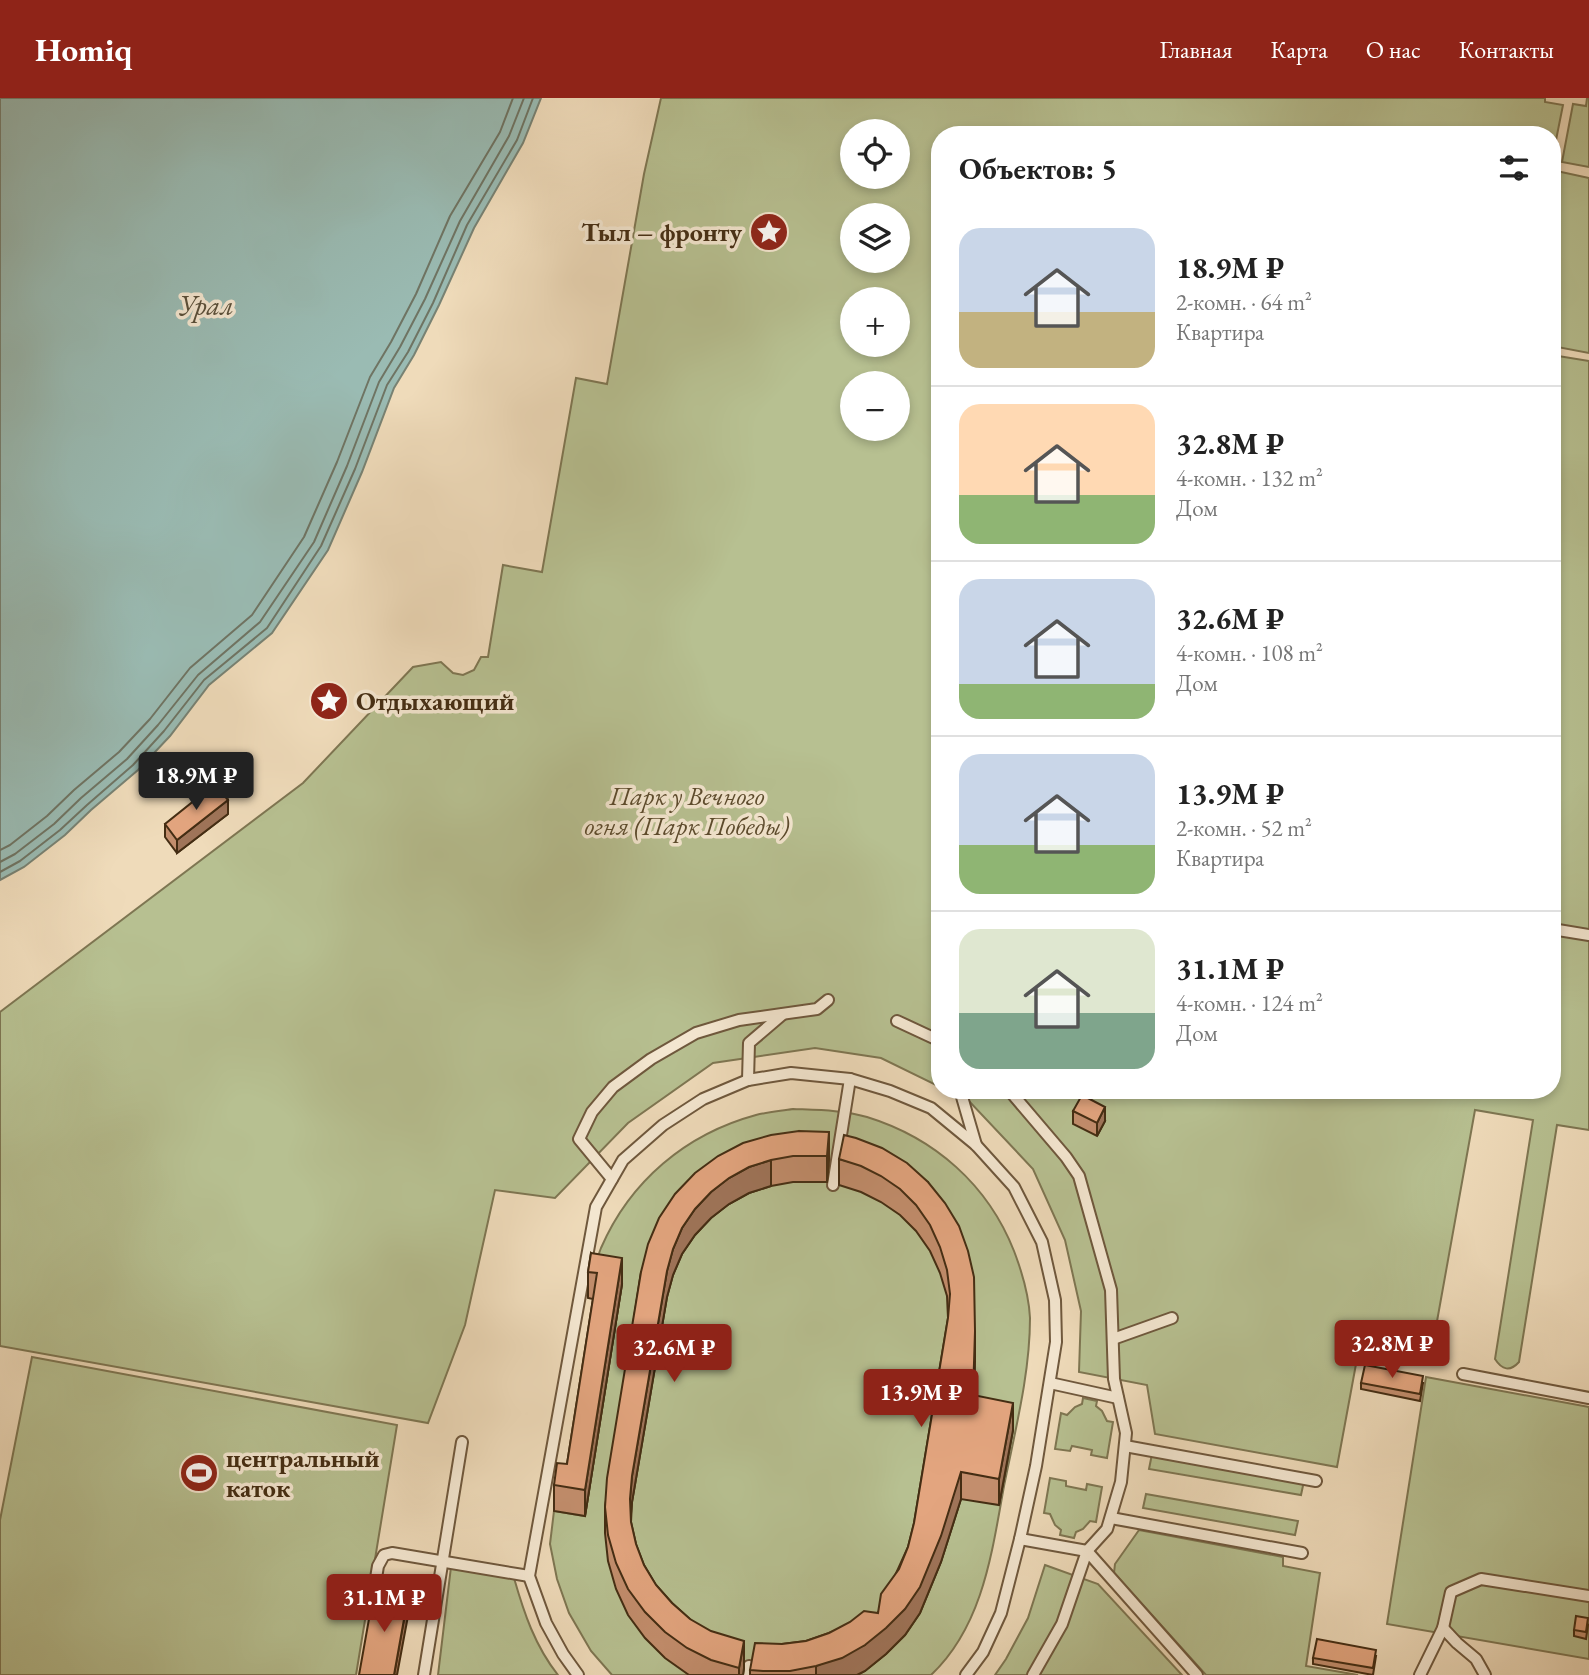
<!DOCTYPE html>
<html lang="ru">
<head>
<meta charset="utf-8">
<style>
  :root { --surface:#fff; --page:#f6f6f6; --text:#222; --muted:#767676; --line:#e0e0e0; --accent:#8f2418 }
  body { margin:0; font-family:"EB Garamond",serif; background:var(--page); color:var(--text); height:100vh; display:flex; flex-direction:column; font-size:26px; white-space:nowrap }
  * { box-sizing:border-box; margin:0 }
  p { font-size:23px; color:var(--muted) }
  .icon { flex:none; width:38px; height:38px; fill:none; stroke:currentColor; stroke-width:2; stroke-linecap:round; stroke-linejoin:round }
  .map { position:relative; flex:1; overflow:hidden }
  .side { position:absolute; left:931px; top:28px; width:630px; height:973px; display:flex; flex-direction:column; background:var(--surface); border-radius:28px; box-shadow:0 4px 10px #0003 }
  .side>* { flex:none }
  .controls { position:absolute; left:840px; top:21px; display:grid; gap:14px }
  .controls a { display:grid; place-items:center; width:70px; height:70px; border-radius:50%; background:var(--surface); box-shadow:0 4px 10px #0003; font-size:35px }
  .price { position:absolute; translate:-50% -60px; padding:0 16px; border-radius:7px; background:var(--accent); color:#fff; font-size:23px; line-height:46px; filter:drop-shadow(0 2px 4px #0008) }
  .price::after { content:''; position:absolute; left:50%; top:42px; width:21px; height:16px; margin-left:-10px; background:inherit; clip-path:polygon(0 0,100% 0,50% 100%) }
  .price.on { background:#222; color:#fff }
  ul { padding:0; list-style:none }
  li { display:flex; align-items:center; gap:21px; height:175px; padding:0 28px }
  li+li { border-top:2px solid var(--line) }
  li span { display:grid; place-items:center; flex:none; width:196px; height:140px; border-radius:21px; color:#555 }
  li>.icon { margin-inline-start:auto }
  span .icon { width:84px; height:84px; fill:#fffc; stroke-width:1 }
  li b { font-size:30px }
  h2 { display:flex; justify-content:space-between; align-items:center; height:84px; padding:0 28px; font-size:30px }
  header { display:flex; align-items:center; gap:42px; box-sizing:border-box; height:98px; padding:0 35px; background:var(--accent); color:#fff }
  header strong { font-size:33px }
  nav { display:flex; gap:38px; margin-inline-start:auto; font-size:24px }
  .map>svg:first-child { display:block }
</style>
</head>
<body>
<header>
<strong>Homiq</strong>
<nav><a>Главная</a><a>Карта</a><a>О нас</a><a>Контакты</a></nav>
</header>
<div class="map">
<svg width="1589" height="1577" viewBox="0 0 1589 1577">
  <rect width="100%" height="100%" fill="#efdbba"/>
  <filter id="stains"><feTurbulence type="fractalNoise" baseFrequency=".00286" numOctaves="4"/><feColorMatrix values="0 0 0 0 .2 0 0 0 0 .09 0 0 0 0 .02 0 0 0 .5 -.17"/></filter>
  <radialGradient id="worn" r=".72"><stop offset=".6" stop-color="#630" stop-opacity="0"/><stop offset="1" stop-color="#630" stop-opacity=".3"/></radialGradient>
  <g fill="#b7c091" stroke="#7e7652" stroke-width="2" fill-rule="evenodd">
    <path d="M661,0H1545V4L1563,7L1552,62V37H940V989L881,960L815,950L713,965L628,1025L555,1100L495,1092L465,1227L428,1325L0,1248V914L303,685L413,569L441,564L453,575L463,577L474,572L481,559H488L503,467L542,474L576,280L607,286L644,76ZM852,33H898V79H852ZM852,117H898V163H852ZM852,201H898V247H852ZM852,285H898V331H852Z"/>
    <path d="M1587,0H1589V69L1562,64L1573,6L1586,8Z"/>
    <path d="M1552,72L1589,80V255L1552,248Z"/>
    <path d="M1552,257L1589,263V1032L1557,1027L1519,1264C1510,1274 1502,1272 1495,1261L1533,1022L1475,1012L1432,1251L1361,1239L1337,1369L1155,1336L1147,1287L1079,1274L1081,1213L1065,1142L1033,1071L969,1003L947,992H1552Z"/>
    <path d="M793,1011C818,1012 843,1012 867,1019C935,1040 988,1087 1014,1153C1022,1174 1029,1198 1030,1220C1030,1276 1015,1333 1004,1388C992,1454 983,1528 931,1577H612L591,1553L569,1515L557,1481L550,1446L554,1413L585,1418L622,1186L591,1181C595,1170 597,1160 601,1150C630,1083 686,1036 756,1017C768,1014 781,1013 793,1011Z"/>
    <path d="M32,1259L397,1327L356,1577H0V1422Z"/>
    <path d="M1426,1279L1589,1309V1561L1387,1526Z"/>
    <path d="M1083,1300L1097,1303L1096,1308L1102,1313L1107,1323L1113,1324L1107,1360L1091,1357L1092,1352L1072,1348L1070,1353L1055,1351L1061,1315L1067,1317L1075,1309L1082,1306Z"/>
    <path d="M1152,1356L1304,1383L1301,1397L1149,1371Z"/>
    <path d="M1050,1380L1066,1383V1388L1086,1392L1087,1386L1102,1389L1096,1424L1090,1423L1083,1431L1076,1434L1074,1440L1060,1437L1061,1432L1055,1427L1050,1416L1044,1415Z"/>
    <path d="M1146,1396L1298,1423L1295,1437L1143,1410Z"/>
    <path d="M1139,1432L1283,1459V1468L1320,1475L1306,1568L1358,1577H1206L1114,1475L1115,1466Z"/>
    <path d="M1045,1467L1098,1486L1182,1577H995L1006,1561L1028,1520Z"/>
    <path d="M451,1469L514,1480C524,1515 535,1548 558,1577H438Z"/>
  </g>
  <path fill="#9abbb3" stroke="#788273" stroke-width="2" d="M0,0H541L523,45L474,130L439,207L414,257L394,290L362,374L328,452L272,535L209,587L170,638L138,672L91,712L65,737L24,769L0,782Z"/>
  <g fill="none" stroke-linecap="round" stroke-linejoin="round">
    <g stroke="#6f7463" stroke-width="2">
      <path d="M0,752L10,747L47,718L74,692L119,654L150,621L190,570L252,517L304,439L337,364L370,279L391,244L416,196L450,118L500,34L513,0"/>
      <path d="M0,764L15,756L54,726L81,700L127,661L158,627L198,577L260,524L314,444L347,368L379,284L400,249L425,201L460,123L509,38L524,0"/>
      <path d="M0,774L20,763L60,732L87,707L133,667L164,633L204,582L267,530L321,448L355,371L387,287L408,254L433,205L467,127L517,42L533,0"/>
    </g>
    <defs>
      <g id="service">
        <path d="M1552,831L1589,837"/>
        <path d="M897,923L940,943"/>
        <path d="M748,982L749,945L783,916"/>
        <path d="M960,992L976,1047"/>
        <path d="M1009,992L1066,1059L1079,1078L1111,1192L1114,1281L1126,1335L1121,1384L1107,1431L1087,1453L1062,1526L1033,1577"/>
        <path d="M612,1081L579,1041L592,1014L613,989L651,961L696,935L739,922L817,911L828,902"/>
        <path d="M833,1087L850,981"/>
        <path d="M1113,1241L1172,1220"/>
        <path d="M1463,1276L1589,1300"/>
        <path d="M1050,1285L1118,1300"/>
        <path d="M1125,1348L1316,1383"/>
        <path d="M1111,1420L1302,1455"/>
        <path d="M1020,1441L1087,1453L1197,1577"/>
        <path d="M372,1504L378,1468L384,1457L392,1455L529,1478"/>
        <path d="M1443,1530L1457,1545L1476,1561L1485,1577"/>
        <path d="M424,1577L462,1344"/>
        <path d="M578,1577L563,1556L546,1525L529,1478L596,1109L623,1062L663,1027L703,1001L748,982L791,975L850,981L890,993L931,1010L976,1047L1014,1089L1042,1144L1055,1202L1056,1244L1036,1368L1020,1441L1001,1515L983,1554L966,1577"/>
        <path d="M748,1577L749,1568"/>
        <path d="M1420,1577L1443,1530L1451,1494L1481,1481L1589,1498"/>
      </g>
    </defs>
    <use href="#service" stroke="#6f583d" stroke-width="14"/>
    <use href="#service" stroke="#f5e8d2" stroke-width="10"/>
  </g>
  <g fill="#c38e6d" stroke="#442d13" stroke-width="2">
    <path d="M228,716L177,755L165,739V726Z"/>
    <path d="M1073,1013L1105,1023L1097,1038L1073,1026Z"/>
    <path d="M799,1033L829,1060L827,1084H793L771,1088L749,1095L729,1106L711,1120L695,1137L682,1156L673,1177L667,1199L632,1404L631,1424L636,1446L644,1467L656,1487L672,1505L744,1570L743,1577H689L665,1560L645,1540L628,1517L616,1491L608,1463L605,1435V1409L641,1174Z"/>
    <path d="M839,1061L928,1084L975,1259L974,1297L1013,1332L999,1407L961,1401L941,1464L920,1515L905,1537L886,1556L865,1573L857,1577H750V1572L782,1546L806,1543L829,1535L878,1515L908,1449L914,1425L948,1220L947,1198L940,1175L930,1153L916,1133L900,1117L881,1104L861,1094L839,1087Z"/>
    <path d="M591,1155L622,1186L585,1418L554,1413V1387L567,1366L593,1201L588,1200V1174Z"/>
    <path d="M1361,1285H1423L1420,1303L1361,1291Z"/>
    <path d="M1588,1527L1586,1541L1574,1538V1532Z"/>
    <path d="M1376,1558L1373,1577L1313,1566V1560Z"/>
  </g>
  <g fill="#9f7459" stroke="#442d13" stroke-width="2">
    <path d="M228,702V716L177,755V742Z"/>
    <path d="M1105,1009V1023L1097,1038V1025Z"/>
    <path d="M829,1034V1060L827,1084V1058Z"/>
    <path d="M771,1062V1088L749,1095L729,1106L711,1120L695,1137L682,1156L673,1177L667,1199L632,1404L630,1427V1401L632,1378L667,1173L673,1151L682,1130L695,1111L711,1094L729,1080L749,1069Z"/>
    <path d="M622,1160V1186L585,1418V1392Z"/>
    <path d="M975,1233V1259L973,1323V1297Z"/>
    <path d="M1013,1305V1332L999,1407V1381Z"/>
    <path d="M961,1374V1401L941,1464L920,1515L905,1537L886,1556L865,1573L857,1577H816V1568L865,1547Z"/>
    <path d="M408,1499V1518L397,1577H394Z"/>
    <path d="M744,1543V1570L743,1577H739V1570Z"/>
  </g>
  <g fill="#e3a57f" stroke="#442d13" stroke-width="2">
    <path d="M215,686L228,702L177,742L165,726Z"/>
    <path d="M1082,997L1105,1009L1097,1025L1073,1013Z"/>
    <path d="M799,1033L829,1034L827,1058H793L771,1062L749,1069L729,1080L711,1094L695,1111L682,1130L673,1151L667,1173L632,1378L630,1401L631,1424L636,1446L644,1467L656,1487L672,1505L690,1521L711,1533L744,1543L739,1570L711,1562L687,1550L665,1534L645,1514L628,1491L616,1465L608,1437L605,1409L607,1380L641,1174L648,1146L659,1120L675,1096L695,1075L718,1058L743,1045L771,1037Z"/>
    <path d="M844,1037L856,1040L882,1050L907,1065L928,1084L945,1105L959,1128L968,1153L974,1179L975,1233L973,1297L1013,1305L999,1381L961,1374L941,1438L920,1489L905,1511L886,1530L865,1547L842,1560L816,1568L790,1573H763L750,1572L755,1545L782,1546L806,1543L829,1535L850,1524L864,1513L878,1515L881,1496L899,1471L908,1449L914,1425L948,1220L950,1196L947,1172L940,1149L930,1127L916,1107L900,1091L881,1078L861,1068L839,1061Z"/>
    <path d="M591,1155L622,1160L585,1392L554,1387L557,1365L567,1366L597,1175L588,1174Z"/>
    <path d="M1365,1267L1423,1278L1420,1296L1361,1285Z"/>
    <path d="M374,1493L408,1499L394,1577H359Z"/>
    <path d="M1576,1518L1588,1520L1586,1534L1574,1532Z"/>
    <path d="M1317,1541L1376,1552L1373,1570L1313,1560Z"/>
  </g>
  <defs>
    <symbol id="sight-disc" viewBox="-11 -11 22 22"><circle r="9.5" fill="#8f2418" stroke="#f5e8d2"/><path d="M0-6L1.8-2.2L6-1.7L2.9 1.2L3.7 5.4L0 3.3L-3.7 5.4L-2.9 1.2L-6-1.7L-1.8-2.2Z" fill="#fff"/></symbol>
    <symbol id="stadium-disc" viewBox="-11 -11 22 22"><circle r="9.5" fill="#8f2418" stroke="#f5e8d2"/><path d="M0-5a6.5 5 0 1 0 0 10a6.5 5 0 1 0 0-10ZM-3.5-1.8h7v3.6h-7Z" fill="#fff"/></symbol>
  </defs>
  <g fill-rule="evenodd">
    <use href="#sight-disc" x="747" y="112" width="44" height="44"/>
    <use href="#sight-disc" x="307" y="581" width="44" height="44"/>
    <use href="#stadium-disc" x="177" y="1353" width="44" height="44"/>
  </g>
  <g text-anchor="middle" stroke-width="7" stroke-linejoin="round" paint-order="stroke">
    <g font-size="26" font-weight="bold" fill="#442d13" stroke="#f5e8d2" text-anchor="start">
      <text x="742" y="143" text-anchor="end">Тыл – фронту</text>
      <text x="356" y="612">Отдыхающий</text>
      <text x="226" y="1369">центральный<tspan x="226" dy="30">каток</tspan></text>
    </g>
    <g font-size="26" font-style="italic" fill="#5b4a2c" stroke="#f5e8d2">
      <text x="687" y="707">Парк у Вечного<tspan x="687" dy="30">огня (Парк Победы)</tspan></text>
    </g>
    <g font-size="28" font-style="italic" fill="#5a503b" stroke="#f5e8d2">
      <text x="206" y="217">Урал</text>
    </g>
  </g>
  <rect width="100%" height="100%" filter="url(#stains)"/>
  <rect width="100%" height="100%" fill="url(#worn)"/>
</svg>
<div class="controls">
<a><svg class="icon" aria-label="locate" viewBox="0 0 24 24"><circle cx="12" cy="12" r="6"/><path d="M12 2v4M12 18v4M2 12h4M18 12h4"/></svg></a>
<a><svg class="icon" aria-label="layers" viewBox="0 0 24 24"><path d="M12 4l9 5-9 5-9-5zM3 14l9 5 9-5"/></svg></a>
<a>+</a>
<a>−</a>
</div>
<b class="price on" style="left:196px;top:714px">18.9M ₽</b>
<b class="price" style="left:1392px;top:1282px">32.8M ₽</b>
<b class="price" style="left:674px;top:1286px">32.6M ₽</b>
<b class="price" style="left:921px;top:1331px">13.9M ₽</b>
<b class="price" style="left:384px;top:1536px">31.1M ₽</b>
<section class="side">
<h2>Объектов: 5<svg class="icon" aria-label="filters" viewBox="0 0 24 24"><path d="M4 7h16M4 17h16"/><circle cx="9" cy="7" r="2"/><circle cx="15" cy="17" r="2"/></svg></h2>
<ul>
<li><span style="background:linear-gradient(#c9d6e8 60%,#c2b280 0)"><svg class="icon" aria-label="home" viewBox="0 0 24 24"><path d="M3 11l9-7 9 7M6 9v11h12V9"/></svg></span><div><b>18.9M ₽</b><p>2-комн. · 64 m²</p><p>Квартира</p></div></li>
<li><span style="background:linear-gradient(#ffd9b3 65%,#8fb573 0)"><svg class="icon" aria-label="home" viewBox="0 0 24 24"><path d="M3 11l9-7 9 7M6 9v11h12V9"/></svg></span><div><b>32.8M ₽</b><p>4-комн. · 132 m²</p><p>Дом</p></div></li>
<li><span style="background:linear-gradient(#c9d6e8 75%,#8fb573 0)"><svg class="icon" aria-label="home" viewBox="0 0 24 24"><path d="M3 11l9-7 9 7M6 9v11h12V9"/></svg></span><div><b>32.6M ₽</b><p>4-комн. · 108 m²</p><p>Дом</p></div></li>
<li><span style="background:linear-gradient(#c9d6e8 65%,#8fb573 0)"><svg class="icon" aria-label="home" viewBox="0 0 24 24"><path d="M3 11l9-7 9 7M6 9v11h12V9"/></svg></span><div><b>13.9M ₽</b><p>2-комн. · 52 m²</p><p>Квартира</p></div></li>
<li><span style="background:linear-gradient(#dfe7d0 60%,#7fa58c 0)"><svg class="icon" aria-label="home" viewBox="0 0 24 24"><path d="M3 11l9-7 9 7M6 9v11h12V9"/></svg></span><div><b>31.1M ₽</b><p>4-комн. · 124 m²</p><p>Дом</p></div></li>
</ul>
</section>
</div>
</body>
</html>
